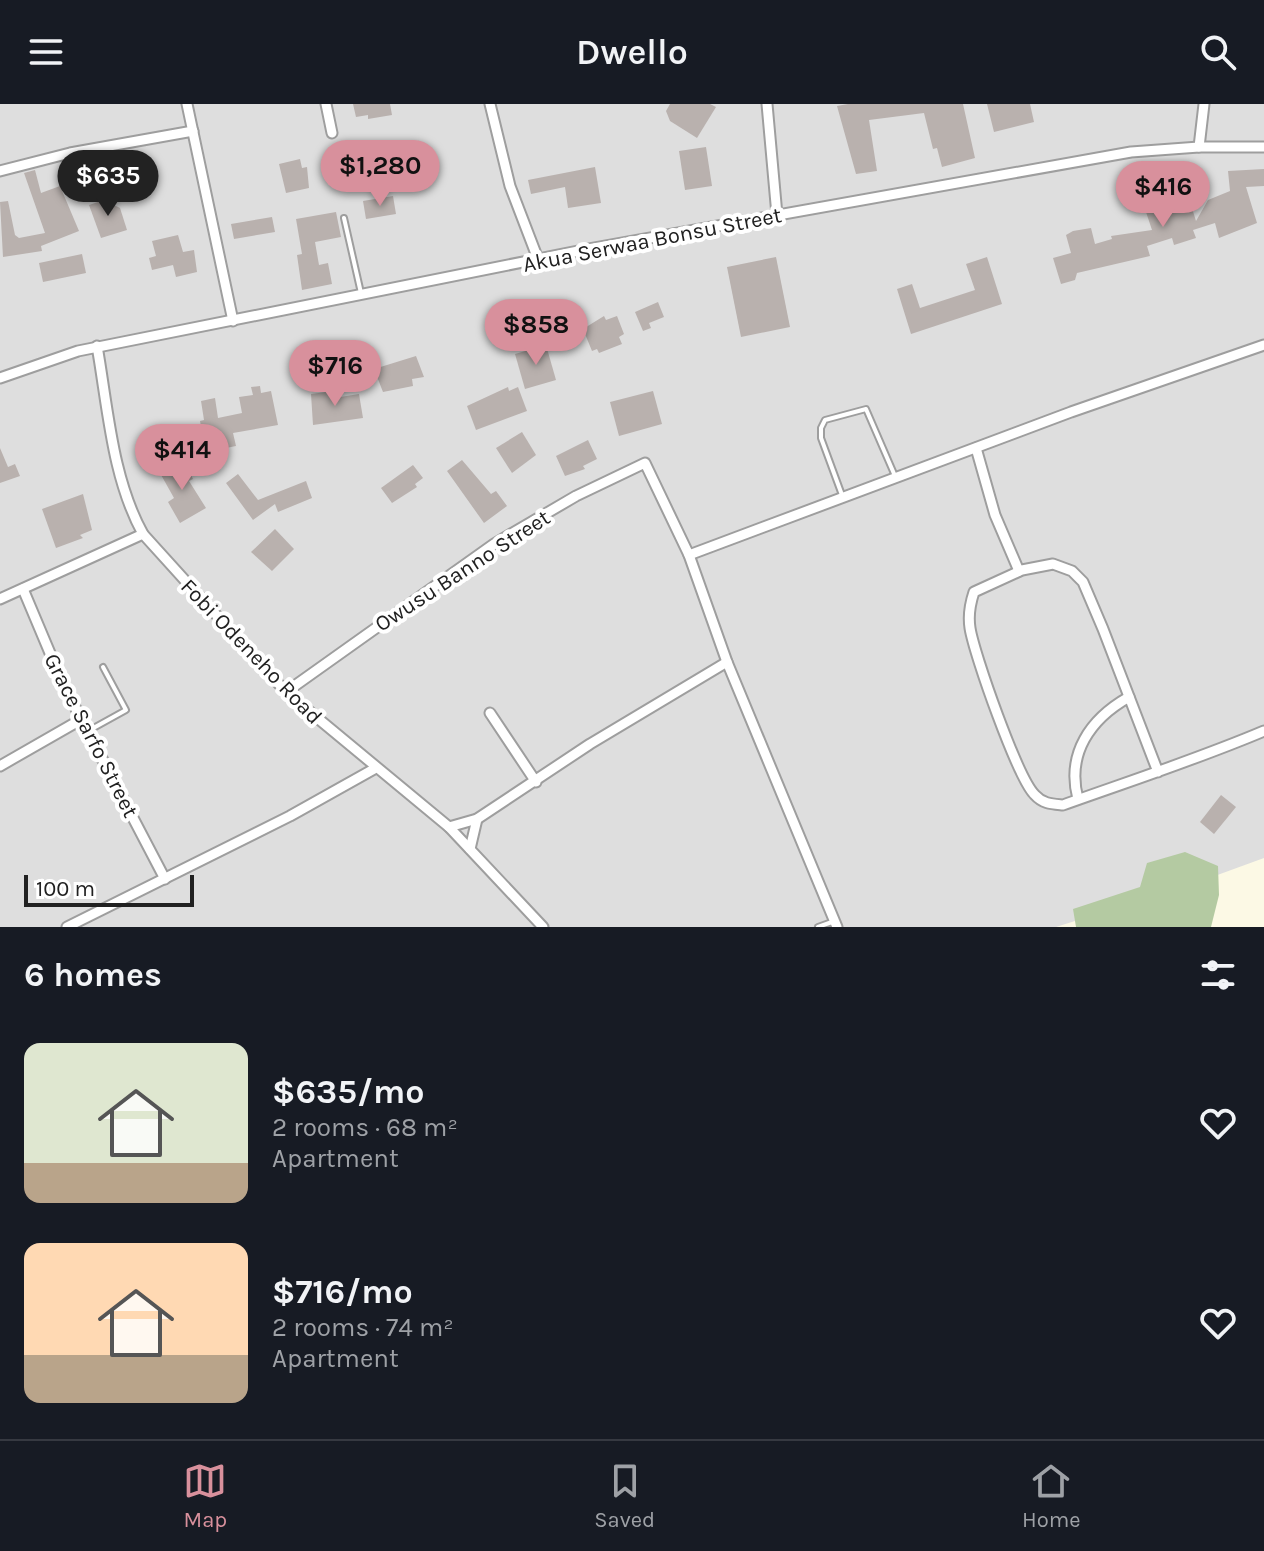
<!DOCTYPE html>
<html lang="en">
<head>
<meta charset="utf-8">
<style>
  :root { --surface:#171b24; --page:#242831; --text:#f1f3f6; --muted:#9ea1a6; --line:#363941; --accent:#d8909c }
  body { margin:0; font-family:Karla,sans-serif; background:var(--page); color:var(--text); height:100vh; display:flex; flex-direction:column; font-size:30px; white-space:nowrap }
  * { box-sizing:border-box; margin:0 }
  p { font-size:26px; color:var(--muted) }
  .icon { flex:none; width:44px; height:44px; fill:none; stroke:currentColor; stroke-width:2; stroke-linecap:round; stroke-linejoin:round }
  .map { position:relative; height:823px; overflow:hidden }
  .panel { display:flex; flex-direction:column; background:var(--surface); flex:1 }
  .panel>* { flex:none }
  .scale { position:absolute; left:24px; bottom:20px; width:170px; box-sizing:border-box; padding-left:8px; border:4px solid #212121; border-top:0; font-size:22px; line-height:28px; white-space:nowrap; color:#212121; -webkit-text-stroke:6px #fff; paint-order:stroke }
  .price { position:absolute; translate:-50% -68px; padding:0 18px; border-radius:28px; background:var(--accent); color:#111; font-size:26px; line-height:52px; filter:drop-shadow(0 2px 4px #0008) }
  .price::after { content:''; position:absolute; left:50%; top:48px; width:24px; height:18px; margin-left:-12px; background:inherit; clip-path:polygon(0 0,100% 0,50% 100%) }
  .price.current { background:#222; color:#fff }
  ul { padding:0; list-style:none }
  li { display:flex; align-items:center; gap:24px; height:200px; padding:0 24px }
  li span { display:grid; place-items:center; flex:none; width:224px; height:160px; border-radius:16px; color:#555 }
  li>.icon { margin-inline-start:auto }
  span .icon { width:96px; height:96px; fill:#fffc; stroke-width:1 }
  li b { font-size:34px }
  h2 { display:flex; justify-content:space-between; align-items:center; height:96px; padding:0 24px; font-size:34px }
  header { display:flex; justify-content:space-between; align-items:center; height:104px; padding:0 24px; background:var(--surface); font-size:36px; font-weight:600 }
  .tab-bar { display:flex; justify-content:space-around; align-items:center; height:112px; border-top:2px solid var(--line); background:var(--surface); font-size:22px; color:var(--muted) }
  .tab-bar a { display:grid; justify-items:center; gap:4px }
  .tab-bar .current { color:var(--accent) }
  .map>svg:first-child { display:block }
</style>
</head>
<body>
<header><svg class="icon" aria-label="menu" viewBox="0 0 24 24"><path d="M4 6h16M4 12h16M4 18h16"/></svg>Dwello<svg class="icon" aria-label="search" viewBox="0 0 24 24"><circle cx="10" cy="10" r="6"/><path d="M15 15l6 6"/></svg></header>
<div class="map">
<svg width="1264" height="823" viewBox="0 0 1264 823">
  <rect width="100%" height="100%" fill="#f0ece8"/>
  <rect fill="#dedede" x="0" y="0" width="1264" height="823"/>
  <path fill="#fcf9e5" d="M1264,754V823H1056L1201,777Z"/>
  <path fill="#b4caa2" d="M1185,748L1218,762L1219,791L1211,823H1076L1073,805L1140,783L1147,759Z"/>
  <g fill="#b9b1ae">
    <path d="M353,0H390L392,11L368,15V11L356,13Z"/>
    <path d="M670,0H710L716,3L697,34L670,17L666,7Z"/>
    <path d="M848,0H963L975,54L942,63L937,44L933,45L924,9L869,16L877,67L856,70L837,2Z"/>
    <path d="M987,0H1030L1034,18L994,28Z"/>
    <path d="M706,43L712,82L685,86L679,47Z"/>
    <path d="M300,55L302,64L307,63L309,84L286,89L279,60Z"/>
    <path d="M595,63L601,99L568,104L565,83L531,90L528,76Z"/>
    <path d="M1264,65V82L1246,83L1257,119L1219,134L1215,119L1193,126L1196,134L1174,141L1172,134L1147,142L1150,152L1077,169L1075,176L1061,180L1053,154L1071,149L1066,131L1073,127L1091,124L1095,140L1112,135L1111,132L1152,126L1146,108L1172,99L1174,106L1191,101L1196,117L1208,96L1230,87L1228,67Z"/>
    <path d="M35,66L41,89L60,82L79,127L41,142L42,147L3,153L0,98L8,97L15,131L19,134L45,129L24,69Z"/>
    <path d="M393,92L396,110L366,115L363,97Z"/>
    <path d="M104,96L120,104L127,126L101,134L89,101Z"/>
    <path d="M336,108L341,133L315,138L319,161L328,159L332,180L302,186L297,151L302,150L296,115Z"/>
    <path d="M272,113L275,128L234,135L231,120Z"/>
    <path d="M178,131L183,148L194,146L197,168L176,173L173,161L152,166L149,154L156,152L152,137Z"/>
    <path d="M82,150L86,169L43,178L39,159Z"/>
    <path d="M776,153L790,223L741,233L727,163Z"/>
    <path d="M987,153L1002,200L911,230L897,185L912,180L920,204L975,186L966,160Z"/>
    <path d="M658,198L664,213L649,219L651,224L643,227L635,208Z"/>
    <path d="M604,212L606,216L617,212L624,230L619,233L622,240L599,249L597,245L592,247L583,225Z"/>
    <path d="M546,241L556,276L525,285L515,250Z"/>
    <path d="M416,252L424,273L412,275L413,282L383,288L374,265Z"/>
    <path d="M260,282L261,289L271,287L278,321L233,329L236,342L206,348L200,317L204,316L201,297L215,294L218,314L242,309L239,293L253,291L251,283Z"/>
    <path d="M508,283L509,287L518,283L527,307L476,326L467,302Z"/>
    <path d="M333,287L334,294L359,290L363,314L313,321L311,290Z"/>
    <path d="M653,287L662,320L619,332L610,298Z"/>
    <path d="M522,328L536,351L512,369L496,344Z"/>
    <path d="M588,336L597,355L583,362L585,365L565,372L556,352Z"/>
    <path d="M0,344L8,363L15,360L20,372L0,379Z"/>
    <path d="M462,356L491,390L496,387L507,402L484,419L447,367Z"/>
    <path d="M184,357L193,375L189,377L206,404L180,419L168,398L174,394L160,369Z"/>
    <path d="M413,361L423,374L415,380L417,383L392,399L381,384Z"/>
    <path d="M238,370L258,396L306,377L312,394L278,408L275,400L253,416L226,379Z"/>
    <path d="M83,390L92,426L80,431L83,434L56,444L42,405Z"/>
    <path d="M275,425L294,445L272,467L251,448Z"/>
    <path d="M1221,691L1236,703L1214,730L1200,718Z"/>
  </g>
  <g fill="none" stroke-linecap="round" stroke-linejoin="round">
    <defs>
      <g id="lane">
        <path d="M344,114L361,189"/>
        <path d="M842,391L821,334V324L825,316L866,305L895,372"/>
        <path d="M88,627L126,606L103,563"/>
        <path d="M818,823L832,818"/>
      </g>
      <g id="street">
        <path d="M187,0L233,217"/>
        <path d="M326,0L332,29"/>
        <path d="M490,0L510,82L538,155"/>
        <path d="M767,0L777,111"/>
        <path d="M1199,43L1204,0"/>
        <path d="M0,67L70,49L193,27"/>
        <path d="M97,242C108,304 112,374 143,430L286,588L449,723L543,823"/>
        <path d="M0,274L78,247L588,145L1131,48L1199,43H1264"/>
        <path d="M976,344L995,411L1019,467"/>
        <path d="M689,451L1071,308L1264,241"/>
        <path d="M23,485L63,580L165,775"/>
        <path d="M0,495L143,430"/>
        <path d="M286,588L494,440L576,392L645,359L689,451L727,558L837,823"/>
        <path d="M490,609L536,678"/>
        <path d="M0,662L82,615"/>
        <path d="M1158,668L1103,525L1083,478L1072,467L1053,460L1022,466L974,488C970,500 968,511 970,524C974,550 1018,675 1035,691C1043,700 1052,700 1063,701C1130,677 1198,655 1264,627"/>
        <path d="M1078,695C1066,650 1090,615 1129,593"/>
        <path d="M449,723L477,715L590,640L727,558"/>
        <path d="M470,745L477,715"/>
        <path d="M67,823L290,712L374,665"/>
      </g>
    </defs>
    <use href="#lane" stroke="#9e9e9e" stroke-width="8"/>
    <use href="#street" stroke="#9e9e9e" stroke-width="13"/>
    <use href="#lane" stroke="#fff" stroke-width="4"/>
    <use href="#street" stroke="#fff" stroke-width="9"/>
  </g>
  <g text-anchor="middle" stroke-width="8" stroke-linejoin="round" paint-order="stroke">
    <g font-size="22" fill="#212121" stroke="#fff">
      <text transform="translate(652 135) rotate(-11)" y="8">Akua Serwaa Bonsu Street</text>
      <text transform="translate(462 466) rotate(-33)" y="8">Owusu Banno Street</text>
      <text transform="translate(252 547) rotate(46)" y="8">Fobi Odeneho Road</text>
      <text transform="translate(92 631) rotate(63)" y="8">Grace Sarfo Street</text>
    </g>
  </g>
</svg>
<div class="scale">100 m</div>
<b class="price" style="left:380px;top:104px">$1,280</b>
<b class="price current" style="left:108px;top:114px">$635</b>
<b class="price" style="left:1163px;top:125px">$416</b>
<b class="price" style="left:536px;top:263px">$858</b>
<b class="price" style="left:335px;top:304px">$716</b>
<b class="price" style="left:182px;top:388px">$414</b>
</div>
<section class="panel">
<h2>6 homes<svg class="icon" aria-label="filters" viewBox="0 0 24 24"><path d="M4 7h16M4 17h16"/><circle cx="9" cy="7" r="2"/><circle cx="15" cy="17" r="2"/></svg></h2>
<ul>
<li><span style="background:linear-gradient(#dfe7d0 75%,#b9a48a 0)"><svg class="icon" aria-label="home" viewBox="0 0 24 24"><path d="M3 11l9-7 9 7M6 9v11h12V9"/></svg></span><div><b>$635/mo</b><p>2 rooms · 68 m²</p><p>Apartment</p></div><svg class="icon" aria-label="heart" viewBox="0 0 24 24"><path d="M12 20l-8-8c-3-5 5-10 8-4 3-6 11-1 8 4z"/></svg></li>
<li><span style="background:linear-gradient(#ffd9b3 70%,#b9a48a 0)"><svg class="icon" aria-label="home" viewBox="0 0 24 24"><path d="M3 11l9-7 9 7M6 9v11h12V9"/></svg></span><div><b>$716/mo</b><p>2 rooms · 74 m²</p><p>Apartment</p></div><svg class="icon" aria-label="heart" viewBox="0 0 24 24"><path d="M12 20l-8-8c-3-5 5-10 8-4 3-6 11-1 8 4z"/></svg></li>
</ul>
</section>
<nav class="tab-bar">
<a class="current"><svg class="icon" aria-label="map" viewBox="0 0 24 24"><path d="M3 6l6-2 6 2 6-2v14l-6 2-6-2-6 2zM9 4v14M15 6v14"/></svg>Map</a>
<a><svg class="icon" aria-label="saved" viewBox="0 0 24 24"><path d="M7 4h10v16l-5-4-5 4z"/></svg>Saved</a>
<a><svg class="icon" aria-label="home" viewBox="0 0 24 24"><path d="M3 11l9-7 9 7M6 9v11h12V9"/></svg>Home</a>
</nav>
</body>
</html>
